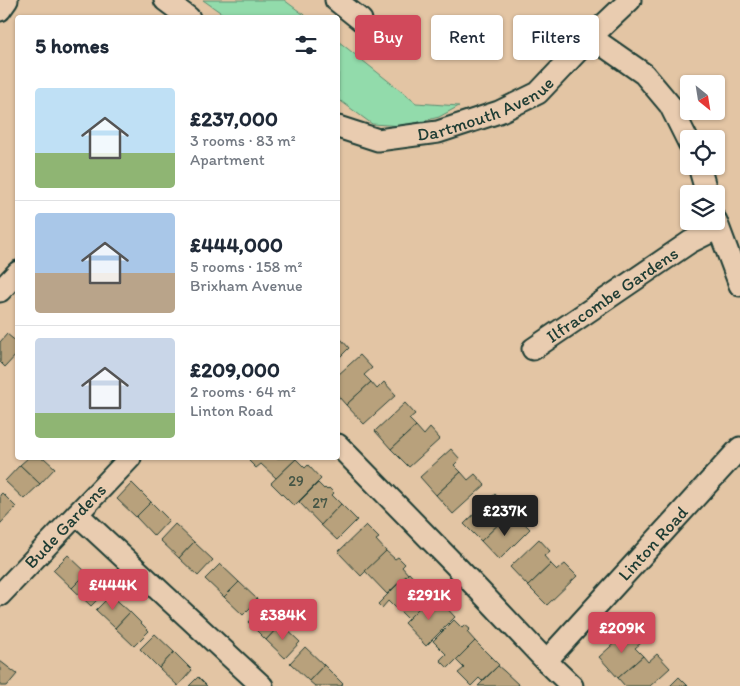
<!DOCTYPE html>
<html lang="en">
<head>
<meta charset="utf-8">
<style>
  :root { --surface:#fff; --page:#f2f2f3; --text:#1f2937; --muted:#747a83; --line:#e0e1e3; --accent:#d1495b }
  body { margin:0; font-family:Itim,sans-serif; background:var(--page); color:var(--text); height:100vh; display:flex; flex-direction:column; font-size:19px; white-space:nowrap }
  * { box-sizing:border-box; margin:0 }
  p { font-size:16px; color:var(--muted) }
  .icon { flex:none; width:28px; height:28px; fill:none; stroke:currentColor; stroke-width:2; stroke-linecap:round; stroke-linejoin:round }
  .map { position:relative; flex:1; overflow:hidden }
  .panel { position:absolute; left:15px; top:15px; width:325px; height:445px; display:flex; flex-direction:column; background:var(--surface); border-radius:5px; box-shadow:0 1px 4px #0004 }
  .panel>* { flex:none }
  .banner { position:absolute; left:355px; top:15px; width:310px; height:45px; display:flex; gap:10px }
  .needle { width:32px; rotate:150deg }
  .buttons { position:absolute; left:680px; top:75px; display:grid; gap:10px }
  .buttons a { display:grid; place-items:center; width:45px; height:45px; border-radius:5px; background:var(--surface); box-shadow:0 1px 4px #0004; font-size:25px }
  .price { position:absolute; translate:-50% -42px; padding:0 11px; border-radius:5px; background:var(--accent); color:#fff; font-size:16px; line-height:32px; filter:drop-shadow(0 1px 2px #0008) }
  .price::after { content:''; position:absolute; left:50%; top:30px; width:15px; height:11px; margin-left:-8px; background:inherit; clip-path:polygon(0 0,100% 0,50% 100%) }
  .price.current { background:#222; color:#fff }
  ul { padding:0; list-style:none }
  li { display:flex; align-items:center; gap:15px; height:125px; padding:0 20px }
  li+li { border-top:1px solid var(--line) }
  li span { display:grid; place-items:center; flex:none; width:140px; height:100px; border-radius:5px; color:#555 }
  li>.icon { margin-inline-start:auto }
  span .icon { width:60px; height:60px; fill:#fffc; stroke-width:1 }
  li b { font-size:21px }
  h2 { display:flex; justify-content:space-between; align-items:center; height:60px; padding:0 20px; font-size:21px }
  .chip { padding:0 18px; border-radius:5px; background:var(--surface); box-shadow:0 1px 4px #0004; font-size:18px; line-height:45px }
  .chip.current { background:var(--accent); color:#fff }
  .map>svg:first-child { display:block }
</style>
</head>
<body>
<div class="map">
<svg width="740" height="686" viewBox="0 0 740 686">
  <rect width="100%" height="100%" fill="#e3c5a4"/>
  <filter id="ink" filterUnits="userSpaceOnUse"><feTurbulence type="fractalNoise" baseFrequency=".02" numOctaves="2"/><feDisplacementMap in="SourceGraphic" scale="10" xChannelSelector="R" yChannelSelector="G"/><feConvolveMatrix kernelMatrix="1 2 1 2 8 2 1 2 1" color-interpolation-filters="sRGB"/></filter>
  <g filter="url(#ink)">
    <g fill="#92dbab" stroke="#588c70">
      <path d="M203,0H284L307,17H227Z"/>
      <path d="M338,41L416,103L459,106L439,117L404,126L372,124L338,99Z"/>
    </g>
    <g fill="#b8a17b" stroke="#1f3d34">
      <path d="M7,334L18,343V353L5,367L0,362V342Z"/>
      <path d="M341,339L349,348L338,359V342Z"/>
      <path d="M360,355L372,368L364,375L371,382L346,405L338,396V375Z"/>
      <path d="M371,382L377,389L384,382L396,395L364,424L346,405Z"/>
      <path d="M405,403L415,414L409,419L416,426L391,449L375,431Z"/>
      <path d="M416,426L424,435L430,428L440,439L409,467L391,449Z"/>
      <path d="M451,449L460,459L454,465L461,472L436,495L420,477Z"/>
      <path d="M28,458H44L55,468L40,484L20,465Z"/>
      <path d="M252,458H294L296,459L276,478L261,464L256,468L249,461Z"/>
      <path d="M296,459L305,468L308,465L321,479L294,506L271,483Z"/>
      <path d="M20,465L40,484L24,499L5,481Z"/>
      <path d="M461,472L468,480L475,474L485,485L453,514L436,495Z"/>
      <path d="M132,483L151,502L136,517L117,499Z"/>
      <path d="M318,483L324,489L325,488L327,490L329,488L334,493L332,495L341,504L321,525L299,502Z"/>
      <path d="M2,493L16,507L0,524V495Z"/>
      <path d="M495,494L506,505L499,512L505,518L481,541L464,524Z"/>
      <path d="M151,502L169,520L154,536L136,517Z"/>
      <path d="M341,504L357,520L337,540L321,525Z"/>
      <path d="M505,518L512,525L519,518L530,529L499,560L481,541Z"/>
      <path d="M175,524L194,542L179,558L160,540Z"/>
      <path d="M366,525L379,538L376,540L386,551L361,576L338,552Z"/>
      <path d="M539,539L550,551L544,556L551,564L528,586L510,567Z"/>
      <path d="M194,542L213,560L198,576L179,558Z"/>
      <path d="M386,551L395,559L398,557L405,564L402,567L408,574L387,594L365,571Z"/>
      <path d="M68,555L87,573L72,588L53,570Z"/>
      <path d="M220,564L239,582L224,597L205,579Z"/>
      <path d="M551,564L557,570L565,564L577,576L547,605L528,586Z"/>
      <path d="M87,573L106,591L91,606L72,588Z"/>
      <path d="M409,573L416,581L419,579L424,584L422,587L431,596L408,619L393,604L392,605L388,601L382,608L378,604Z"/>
      <path d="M239,582L258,600L243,615L224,597Z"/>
      <path d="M111,595L130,612L115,628L96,610Z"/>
      <path d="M431,596L440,605L442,603L455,617L426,646L404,623Z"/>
      <path d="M262,606L281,624L266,640L248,622Z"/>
      <path d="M130,612L149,631L134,646L115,628Z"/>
      <path d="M454,620L462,628L465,625L470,629L467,632L475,641L448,668L440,660L446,654L433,641Z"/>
      <path d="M281,624L300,642L285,658L266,640Z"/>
      <path d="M629,630L641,643L635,648L643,656L618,678L599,657Z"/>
      <path d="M155,634L174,652L159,668L140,649Z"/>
      <path d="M475,641L499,665L482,681L479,678L471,686L458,673L464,668L456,660Z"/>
      <path d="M305,647L324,665L309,681L290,663Z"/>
      <path d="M174,652L192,670L178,686L159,668Z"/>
      <path d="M657,654L670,668L650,686H625L618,678L643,656L648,662Z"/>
      <path d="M0,661L17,674L7,686H0Z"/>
      <path d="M324,665L343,684L341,686H315L309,681Z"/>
      <path d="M498,666L504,671L520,686H478Z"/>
      <path d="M198,677L207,686H189Z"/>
      <path d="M679,677L688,686H670Z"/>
    </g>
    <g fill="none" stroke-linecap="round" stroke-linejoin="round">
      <defs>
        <g id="minor">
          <path d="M165,0L189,18"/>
          <path d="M336,0L361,20"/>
          <path d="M0,10L7,0"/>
          <path d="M591,37L644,74L670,105L689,143"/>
          <path id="s1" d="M338,127L378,140L438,132L499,112L538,93L591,37L630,0"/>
          <path d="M699,166L707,194"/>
          <path d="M716,221L740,285"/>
          <path d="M0,291L18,272"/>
          <path id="s2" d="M533,349L690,242L718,228"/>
          <path d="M338,445L458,568L546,661L572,686"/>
          <path d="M77,514L262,686"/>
          <path id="s3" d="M0,595L130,458"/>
          <path id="s4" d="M546,661L740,448"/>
        </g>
      </defs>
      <use href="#minor" stroke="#1f3d34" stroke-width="25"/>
      <use href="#minor" stroke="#e9ccb0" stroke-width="21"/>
    </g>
  </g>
  <g text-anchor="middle" stroke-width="4" stroke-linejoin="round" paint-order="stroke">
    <g font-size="15" fill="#455646">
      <text x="296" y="486">29</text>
      <text x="320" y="508">27</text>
    </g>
    <g font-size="18" fill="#1f3d34" stroke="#e9ccb0">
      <text dy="6" stroke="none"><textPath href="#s1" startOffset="155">Dartmouth Avenue</textPath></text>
      <text dy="6" stroke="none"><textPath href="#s2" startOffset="96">Ilfracombe Gardens</textPath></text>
      <text dy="6" stroke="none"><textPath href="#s3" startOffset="95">Bude Gardens</textPath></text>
      <text dy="6" stroke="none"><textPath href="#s4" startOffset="159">Linton Road</textPath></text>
    </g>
  </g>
</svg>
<div class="buttons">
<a><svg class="needle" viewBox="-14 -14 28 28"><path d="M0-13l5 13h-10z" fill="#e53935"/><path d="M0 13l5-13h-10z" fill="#747a83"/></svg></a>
<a><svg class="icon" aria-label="locate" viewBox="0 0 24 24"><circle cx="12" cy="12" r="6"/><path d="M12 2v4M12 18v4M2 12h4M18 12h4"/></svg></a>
<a><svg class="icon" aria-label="layers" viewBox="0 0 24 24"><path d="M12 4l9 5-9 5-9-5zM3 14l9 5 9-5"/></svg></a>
</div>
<b class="price current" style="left:505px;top:537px">£237K</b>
<b class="price" style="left:113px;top:611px">£444K</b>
<b class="price" style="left:429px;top:621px">£291K</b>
<b class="price" style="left:283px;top:641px">£384K</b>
<b class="price" style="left:622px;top:654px">£209K</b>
<div class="banner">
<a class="chip current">Buy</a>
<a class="chip">Rent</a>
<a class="chip">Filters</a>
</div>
<section class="panel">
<h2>5 homes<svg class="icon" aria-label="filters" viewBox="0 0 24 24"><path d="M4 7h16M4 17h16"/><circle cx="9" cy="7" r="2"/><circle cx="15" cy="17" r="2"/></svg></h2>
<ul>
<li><span style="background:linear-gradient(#bfe0f5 65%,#8fb573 0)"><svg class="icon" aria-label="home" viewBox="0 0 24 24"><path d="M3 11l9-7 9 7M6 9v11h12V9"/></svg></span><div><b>£237,000</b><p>3 rooms · 83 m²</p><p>Apartment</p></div></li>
<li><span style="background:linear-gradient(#a9c7e8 60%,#b9a48a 0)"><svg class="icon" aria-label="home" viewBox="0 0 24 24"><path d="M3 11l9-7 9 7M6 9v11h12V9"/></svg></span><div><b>£444,000</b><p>5 rooms · 158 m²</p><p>Brixham Avenue</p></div></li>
<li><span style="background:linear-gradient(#c9d6e8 75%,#8fb573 0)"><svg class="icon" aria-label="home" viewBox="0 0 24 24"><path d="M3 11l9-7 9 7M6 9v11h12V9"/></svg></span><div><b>£209,000</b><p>2 rooms · 64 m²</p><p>Linton Road</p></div></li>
</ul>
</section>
</div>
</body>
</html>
